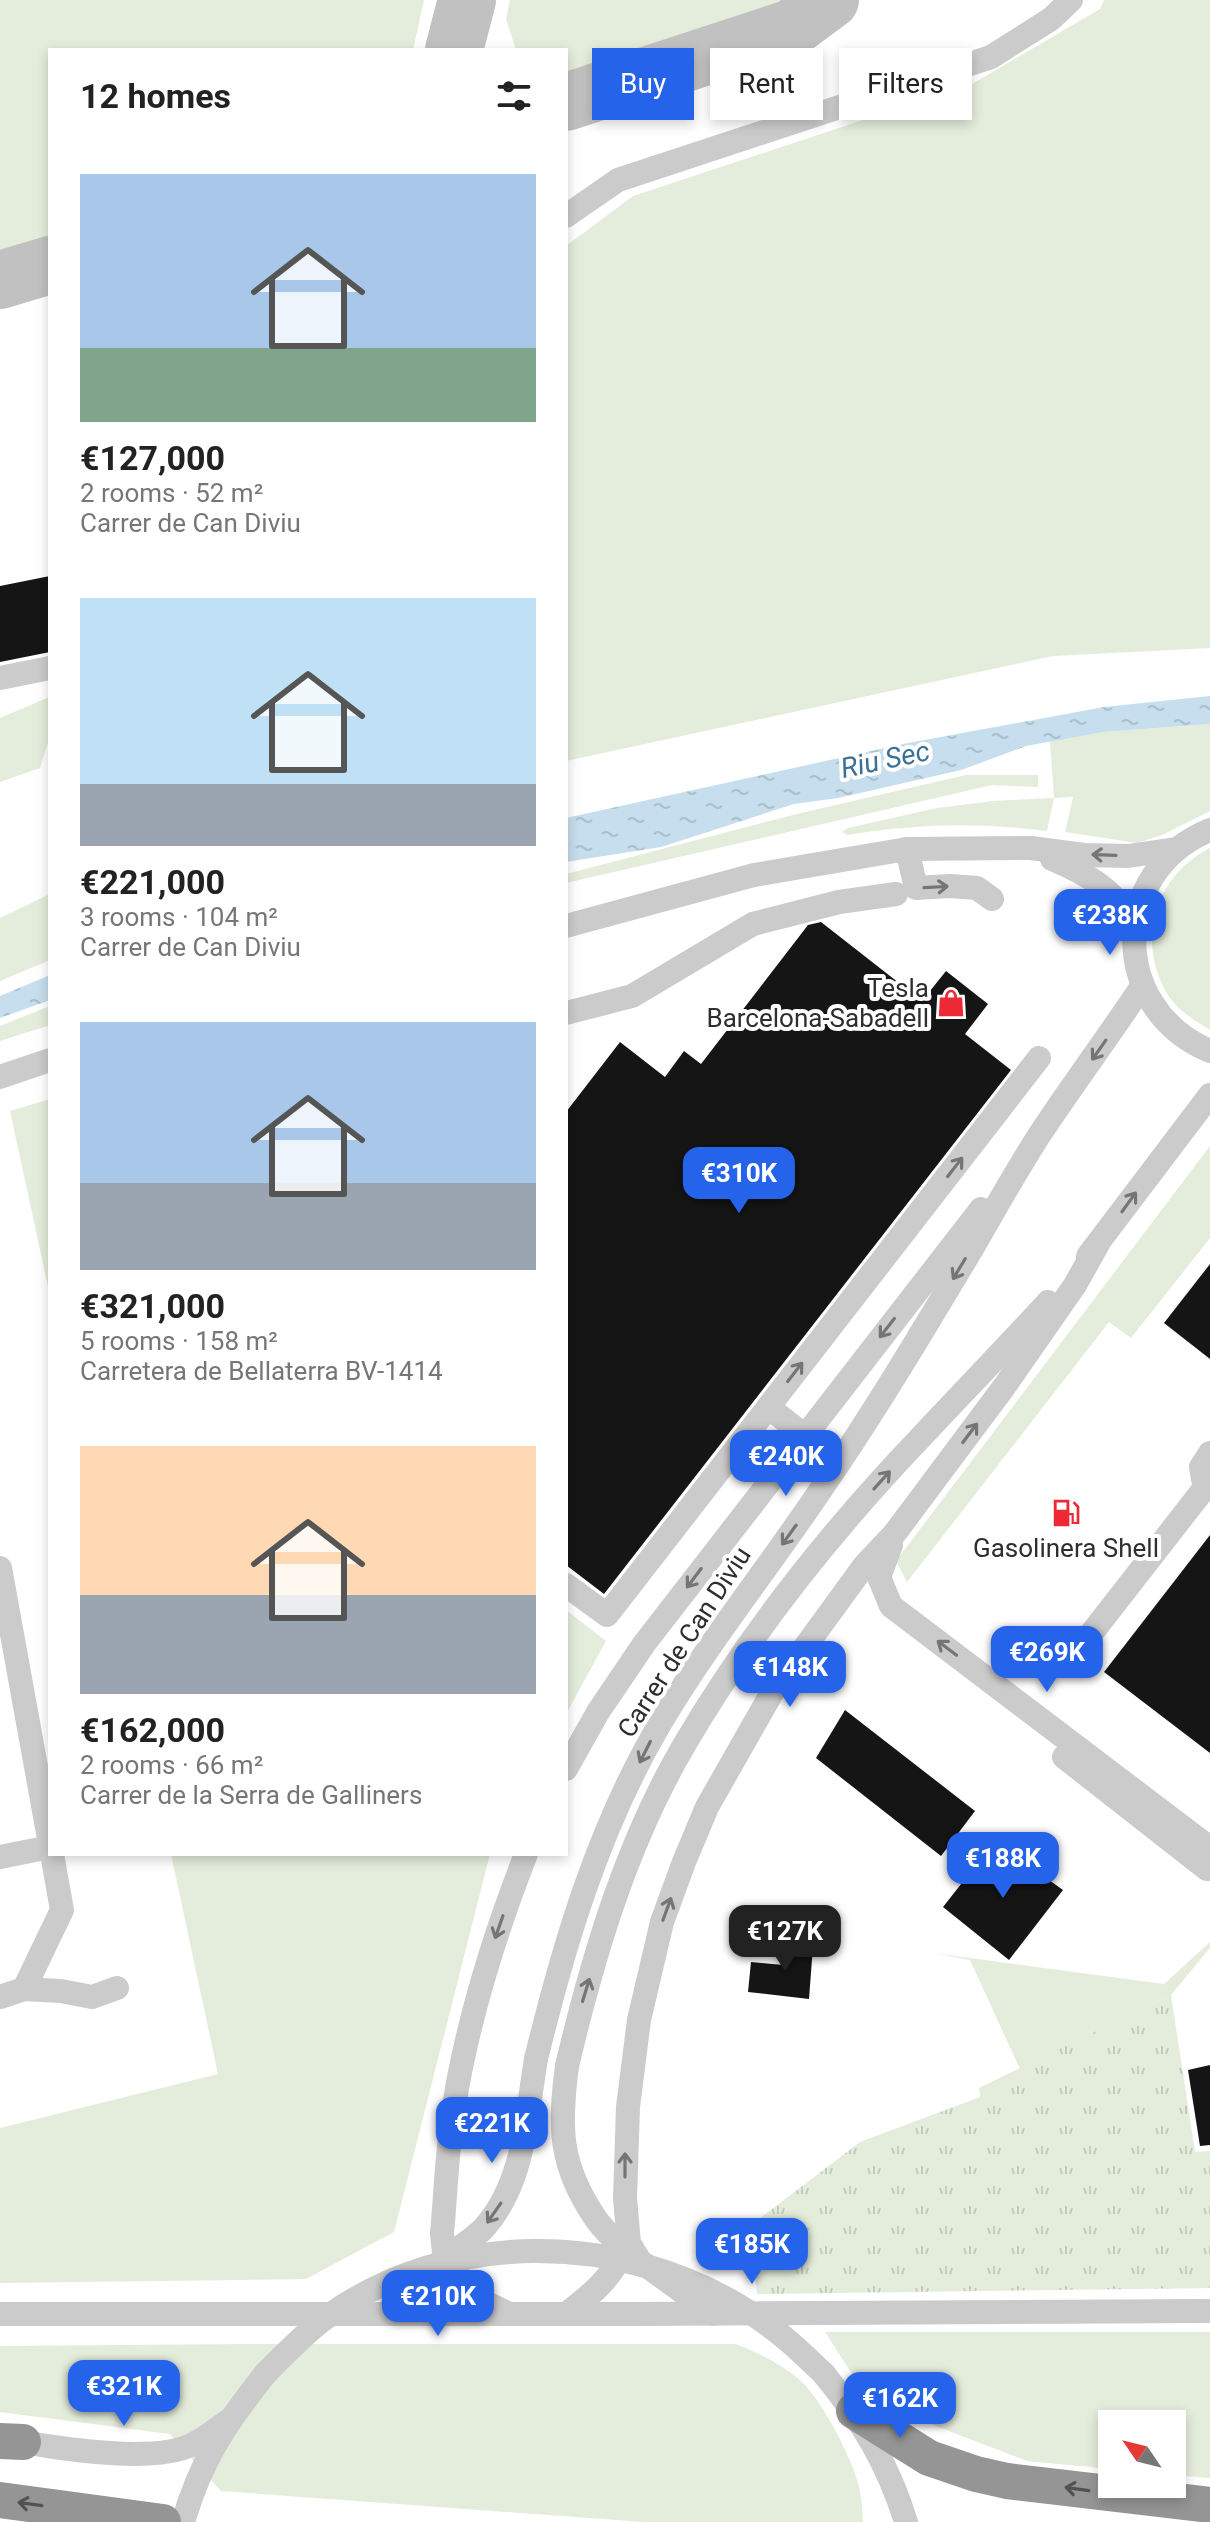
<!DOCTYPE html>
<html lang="en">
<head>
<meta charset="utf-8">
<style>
  :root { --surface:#fff; --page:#f2f2f2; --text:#222; --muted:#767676; --accent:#2563eb }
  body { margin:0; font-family:Roboto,sans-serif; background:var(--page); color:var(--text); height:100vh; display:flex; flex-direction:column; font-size:30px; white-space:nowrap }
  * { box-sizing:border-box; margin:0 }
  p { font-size:26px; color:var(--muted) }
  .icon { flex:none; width:44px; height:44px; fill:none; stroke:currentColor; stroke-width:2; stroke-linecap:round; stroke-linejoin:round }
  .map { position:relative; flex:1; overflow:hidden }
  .drawer { position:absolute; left:48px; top:48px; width:520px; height:1808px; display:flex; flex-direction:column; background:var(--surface); border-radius:0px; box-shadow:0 4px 12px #0003 }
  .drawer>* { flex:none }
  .hud { position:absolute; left:592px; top:48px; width:498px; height:72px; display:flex; gap:16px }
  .needle { width:52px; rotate:305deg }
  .buttons { position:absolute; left:1098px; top:2410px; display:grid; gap:16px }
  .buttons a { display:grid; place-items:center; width:88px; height:88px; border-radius:0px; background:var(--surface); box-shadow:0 4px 12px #0003; font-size:40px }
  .price { position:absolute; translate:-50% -68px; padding:0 18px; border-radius:16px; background:var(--accent); color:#fff; font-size:26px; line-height:52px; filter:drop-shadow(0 2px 4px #0008) }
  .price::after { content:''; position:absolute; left:50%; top:48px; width:24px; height:18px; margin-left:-12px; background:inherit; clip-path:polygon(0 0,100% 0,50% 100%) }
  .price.on { background:#222; color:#fff }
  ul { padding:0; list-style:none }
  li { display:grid; align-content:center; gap:16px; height:424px; padding:0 32px }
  li span { display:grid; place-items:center; height:248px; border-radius:0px; color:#555 }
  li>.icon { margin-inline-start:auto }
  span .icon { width:144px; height:144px; fill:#fffc; stroke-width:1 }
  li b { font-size:34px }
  h2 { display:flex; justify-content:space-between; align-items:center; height:96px; padding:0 32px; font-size:34px }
  .pill { padding:0 28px; border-radius:0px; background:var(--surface); box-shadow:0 4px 12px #0003; font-size:28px; line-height:72px }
  .pill.on { background:var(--accent); color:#fff }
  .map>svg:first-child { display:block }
</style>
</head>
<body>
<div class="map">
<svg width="1210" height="2522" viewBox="0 0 1210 2522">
  <defs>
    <pattern id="park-tufts" width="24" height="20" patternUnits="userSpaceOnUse" patternTransform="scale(2)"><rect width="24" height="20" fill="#e4ecdb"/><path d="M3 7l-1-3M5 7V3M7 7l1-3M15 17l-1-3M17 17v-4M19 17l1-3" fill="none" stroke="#c4cbbc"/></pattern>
    <pattern id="water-ripples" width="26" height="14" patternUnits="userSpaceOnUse" patternTransform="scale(2)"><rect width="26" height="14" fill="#c6deed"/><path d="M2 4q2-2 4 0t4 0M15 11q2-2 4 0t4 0" fill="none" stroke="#aabfcc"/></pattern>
  </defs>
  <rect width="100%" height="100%" fill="#fff"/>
  <g fill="#e4ecdb">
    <path d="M0,0H424L413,50H50V247L0,262Z"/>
    <path d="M510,0H797L762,21L566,83V50H516L506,19Z"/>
    <path d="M1104,0H1210V648L1053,656L566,761V246L633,196L972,84L1100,9Z"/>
    <path d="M47,698H50V736L40,768L0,782V718Z"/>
    <path d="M1210,724V811L1162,835L1137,843L1065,832L1073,797L1054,798L1047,831C978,822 916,824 847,835L842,832L848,828L937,808L993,801L1054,798L1050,741L1103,732Z"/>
    <path d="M966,775H1038V787L992,785L566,883V874L797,814Z"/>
    <path d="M1210,848V1030C1194,1020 1178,1011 1168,995C1135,941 1155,876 1210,848Z"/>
    <path d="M50,894V960L0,981V918Z"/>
    <path d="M50,1006V1025L0,1041V1026Z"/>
    <path d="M50,1099V1296L10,1111Z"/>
    <path d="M1210,1146V1238L1131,1338L1109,1322L907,1582L896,1561Z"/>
    <path d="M566,1610L606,1641L566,1714Z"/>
    <path d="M171,1854H490L394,2232L306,2279L0,2283V2128L218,2074Z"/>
    <path d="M1210,1942V1948L1171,1995L1020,2069L970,1960L933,1953L1164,1984Z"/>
    <path d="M825,2332H1210V2478L1172,2475V2424H1112V2469L1027,2461L910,2416L854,2377Z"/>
    <path d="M250,2344H736C757,2352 784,2366 801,2381C823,2402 854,2461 860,2491C862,2501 862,2512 863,2522H644L221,2491L170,2434L0,2412V2346Z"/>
  </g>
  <path fill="url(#park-tufts)" d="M1171,1995L1195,2152L1210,2151V2288L757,2294L750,2226L860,2142L980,2097L979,2088Z"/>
  <g fill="url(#water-ripples)">
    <path d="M1210,696V724L1103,732L1026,746L961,770L838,798L794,804L661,847L566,862V818L903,744L1104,707Z"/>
    <path d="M50,975V1000L0,1018V996Z"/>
  </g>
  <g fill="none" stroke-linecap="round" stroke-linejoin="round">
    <g stroke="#c1c1c1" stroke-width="58">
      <path d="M454,50L467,0"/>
      <path d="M566,102L792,28L830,0"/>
      <path d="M0,280L50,265"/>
    </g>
  </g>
  <g fill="#151515">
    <path d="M50,576V652L0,662V586Z"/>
    <path d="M821,922L922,1001L946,971L988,1004L965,1034L1011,1070L604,1594L566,1565V1112L620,1042L665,1077L684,1051L701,1064L808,925Z"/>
    <path d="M1210,1264V1359L1164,1323Z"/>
    <path d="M1210,1535V1753L1104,1672Z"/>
    <path d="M845,1710L975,1811L941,1856L816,1758Z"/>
    <path d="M995,1841L1063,1890L1009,1960L943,1907Z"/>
    <path d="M805,1937L810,1940L813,1946L809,1999L748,1992L751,1962L783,1965L784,1950L789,1951L796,1939Z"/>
    <path d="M1210,2065V2145L1200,2146L1188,2070Z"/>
  </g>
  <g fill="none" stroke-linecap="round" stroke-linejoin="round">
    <g stroke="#cbcbcb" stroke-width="24">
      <path d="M566,216L618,180L991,57L1051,19L1071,0"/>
      <path d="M0,678L50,668"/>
      <path d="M1210,830C1109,871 1109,1009 1210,1051"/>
      <path d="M907,849L916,888L950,886L977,888L992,899"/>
      <path d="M1052,859C1090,875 1110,889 1135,921"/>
      <path d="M566,926L754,875L907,849L1031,848L1084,855L1128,856L1176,849"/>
      <path d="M566,1013L632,996L753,924L839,902L896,894"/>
      <path d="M0,1077L50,1060"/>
      <path d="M1088,1256L1210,1095"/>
      <path d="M768,1407L804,1435"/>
      <path d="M1210,1453L1201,1467L1203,1479L1210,1486"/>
      <path d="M891,1545L879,1577L891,1606L1210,1848"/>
      <path d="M0,1568L50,1844"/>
      <path d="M566,1585L607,1615L1039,1058"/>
      <path d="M1080,1648L1207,1485"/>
      <path d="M1064,1757L1207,1869"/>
      <path d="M566,1769L598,1712L644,1644L981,1209"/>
      <path d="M0,1857L50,1847"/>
      <path d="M24,1989L61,1991L92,1997L117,1988"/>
      <path d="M0,1997L24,1989L62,1910L52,1854"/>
      <path d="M536,2059C564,1944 598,1830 658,1727C708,1642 770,1566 824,1485C877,1408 925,1327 973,1247C995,1209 1016,1171 1040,1134C1073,1084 1109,1036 1142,986"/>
      <path d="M567,2066C593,1956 626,1845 683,1747C749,1634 832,1530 923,1435C965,1390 1007,1347 1048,1302"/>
      <path d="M505,2312L481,2300L458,2276L444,2253L442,2233C446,2191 447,2147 454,2106C468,2018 494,1936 526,1854"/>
      <path d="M0,2314H633L1210,2311"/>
      <path d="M566,2314C595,2292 610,2279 628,2245"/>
      <path d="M713,2314L640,2261L629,2243L625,2198L628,2107L639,2020L662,1922L684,1862L707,1807L773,1691L864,1566L895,1533L1004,1387L1075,1285L1098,1244"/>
      <path d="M824,2374C862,2421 888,2464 906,2522"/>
      <path d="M11,2440C56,2448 151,2464 191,2445C204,2440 216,2429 228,2421"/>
      <path d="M183,2522C201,2460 226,2423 266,2373"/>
    </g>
    <g stroke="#959595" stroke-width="36">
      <path d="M854,2411L929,2458L976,2474L1007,2481L1210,2505"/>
      <path d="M0,2441L23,2442"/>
      <path d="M0,2500L163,2522"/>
    </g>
    <g stroke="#cbcbcb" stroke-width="24">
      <path d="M567,2066C559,2127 559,2165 596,2219C607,2235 625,2249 639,2263"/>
      <path d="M444,2258C458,2249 472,2240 484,2228C525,2182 526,2117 536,2059"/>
      <path d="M266,2373C285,2354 303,2335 324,2319C448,2228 622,2231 749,2312C777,2329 800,2351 824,2374"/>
    </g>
  </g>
  <defs><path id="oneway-shaft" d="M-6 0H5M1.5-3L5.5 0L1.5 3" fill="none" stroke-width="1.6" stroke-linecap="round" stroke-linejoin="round" transform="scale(2)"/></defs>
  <g stroke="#757575">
    <use href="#oneway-shaft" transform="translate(1104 855) rotate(-178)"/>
    <use href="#oneway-shaft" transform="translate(936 887) rotate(-3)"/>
    <use href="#oneway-shaft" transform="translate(1099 1050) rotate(125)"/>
    <use href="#oneway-shaft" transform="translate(955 1167) rotate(-52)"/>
    <use href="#oneway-shaft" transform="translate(1129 1202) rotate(-54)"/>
    <use href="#oneway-shaft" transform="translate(959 1269) rotate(121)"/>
    <use href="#oneway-shaft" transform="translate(887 1328) rotate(128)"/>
    <use href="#oneway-shaft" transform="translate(795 1372) rotate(-52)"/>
    <use href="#oneway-shaft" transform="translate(970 1433) rotate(-53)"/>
    <use href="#oneway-shaft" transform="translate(882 1480) rotate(-48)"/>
    <use href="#oneway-shaft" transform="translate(789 1535) rotate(126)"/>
    <use href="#oneway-shaft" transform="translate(694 1578) rotate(127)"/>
    <use href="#oneway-shaft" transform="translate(947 1648) rotate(-143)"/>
    <use href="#oneway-shaft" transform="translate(645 1752) rotate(117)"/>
    <use href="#oneway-shaft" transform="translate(667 1909) rotate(-70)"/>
    <use href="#oneway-shaft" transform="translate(499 1927) rotate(109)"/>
    <use href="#oneway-shaft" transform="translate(586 1990) rotate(-73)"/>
    <use href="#oneway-shaft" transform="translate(625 2165) rotate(-90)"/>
    <use href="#oneway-shaft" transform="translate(494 2213) rotate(125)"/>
  </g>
  <g stroke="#525252">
    <use href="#oneway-shaft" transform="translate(1077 2489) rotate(-172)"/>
    <use href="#oneway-shaft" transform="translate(30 2504) rotate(-172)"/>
  </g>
  <defs>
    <symbol id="shop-bare" viewBox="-9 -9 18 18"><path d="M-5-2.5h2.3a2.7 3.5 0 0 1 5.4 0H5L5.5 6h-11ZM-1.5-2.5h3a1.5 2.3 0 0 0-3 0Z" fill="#ed2936" stroke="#fff" stroke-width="2.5" paint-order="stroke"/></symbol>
    <symbol id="fuel-bare" viewBox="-9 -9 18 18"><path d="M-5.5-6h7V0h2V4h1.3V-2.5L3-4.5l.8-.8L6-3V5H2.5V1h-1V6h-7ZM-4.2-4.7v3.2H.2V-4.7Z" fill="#ed2936" stroke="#fff" stroke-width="2.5" paint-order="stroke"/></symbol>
  </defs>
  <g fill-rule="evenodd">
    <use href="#shop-bare" x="931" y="983" width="40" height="40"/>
    <use href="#fuel-bare" x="1046" y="1493" width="40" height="40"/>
  </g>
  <g text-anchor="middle" stroke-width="8" stroke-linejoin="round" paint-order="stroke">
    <g font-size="26" fill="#2e2e2e" stroke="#fff" text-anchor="end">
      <text x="929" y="997">Tesla<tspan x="929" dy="30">Barcelona-Sabadell</tspan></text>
      <text x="1066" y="1557" text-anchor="middle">Gasolinera Shell</text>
    </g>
    <g font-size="26" fill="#2e2e2e" stroke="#fff">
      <text transform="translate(684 1642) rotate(-57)" y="9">Carrer de Can Diviu</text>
    </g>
    <g font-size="28" font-style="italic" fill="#397094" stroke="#fff">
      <text transform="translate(885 759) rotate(-12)" y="10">Riu Sec</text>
    </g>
  </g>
</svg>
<div class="buttons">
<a><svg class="needle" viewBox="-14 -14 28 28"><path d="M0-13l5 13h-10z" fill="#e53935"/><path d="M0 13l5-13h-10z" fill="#767676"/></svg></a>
</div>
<b class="price" style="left:1110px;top:957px">€238K</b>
<b class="price" style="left:739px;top:1215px">€310K</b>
<b class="price" style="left:786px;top:1498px">€240K</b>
<b class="price" style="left:1047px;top:1694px">€269K</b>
<b class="price" style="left:790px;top:1709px">€148K</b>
<b class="price" style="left:1003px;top:1900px">€188K</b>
<b class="price on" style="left:785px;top:1973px">€127K</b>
<b class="price" style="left:492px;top:2165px">€221K</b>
<b class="price" style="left:752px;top:2286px">€185K</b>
<b class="price" style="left:438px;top:2338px">€210K</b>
<b class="price" style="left:124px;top:2428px">€321K</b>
<b class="price" style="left:900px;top:2440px">€162K</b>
<div class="hud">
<a class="pill on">Buy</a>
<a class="pill">Rent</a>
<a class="pill">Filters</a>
</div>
<section class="drawer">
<h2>12 homes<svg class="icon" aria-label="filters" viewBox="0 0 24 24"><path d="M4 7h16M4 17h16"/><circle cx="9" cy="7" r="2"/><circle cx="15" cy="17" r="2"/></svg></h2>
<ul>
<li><span style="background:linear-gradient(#a9c7e8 70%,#7fa58c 0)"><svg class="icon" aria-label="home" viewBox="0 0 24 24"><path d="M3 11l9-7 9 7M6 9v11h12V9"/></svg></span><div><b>€127,000</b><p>2 rooms · 52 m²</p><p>Carrer de Can Diviu</p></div></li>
<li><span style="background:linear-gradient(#bfe0f5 75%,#9aa5b1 0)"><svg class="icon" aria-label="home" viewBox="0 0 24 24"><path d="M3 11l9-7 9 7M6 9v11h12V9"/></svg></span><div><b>€221,000</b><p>3 rooms · 104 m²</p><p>Carrer de Can Diviu</p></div></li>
<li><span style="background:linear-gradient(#a9c7e8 65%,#9aa5b1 0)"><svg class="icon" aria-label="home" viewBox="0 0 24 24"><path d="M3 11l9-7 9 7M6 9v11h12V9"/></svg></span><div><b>€321,000</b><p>5 rooms · 158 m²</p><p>Carretera de Bellaterra BV-1414</p></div></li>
<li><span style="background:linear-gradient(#ffd9b3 60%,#9aa5b1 0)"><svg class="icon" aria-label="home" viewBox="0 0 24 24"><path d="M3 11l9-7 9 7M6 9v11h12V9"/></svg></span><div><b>€162,000</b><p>2 rooms · 66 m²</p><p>Carrer de la Serra de Galliners</p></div></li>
</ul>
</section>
</div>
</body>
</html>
